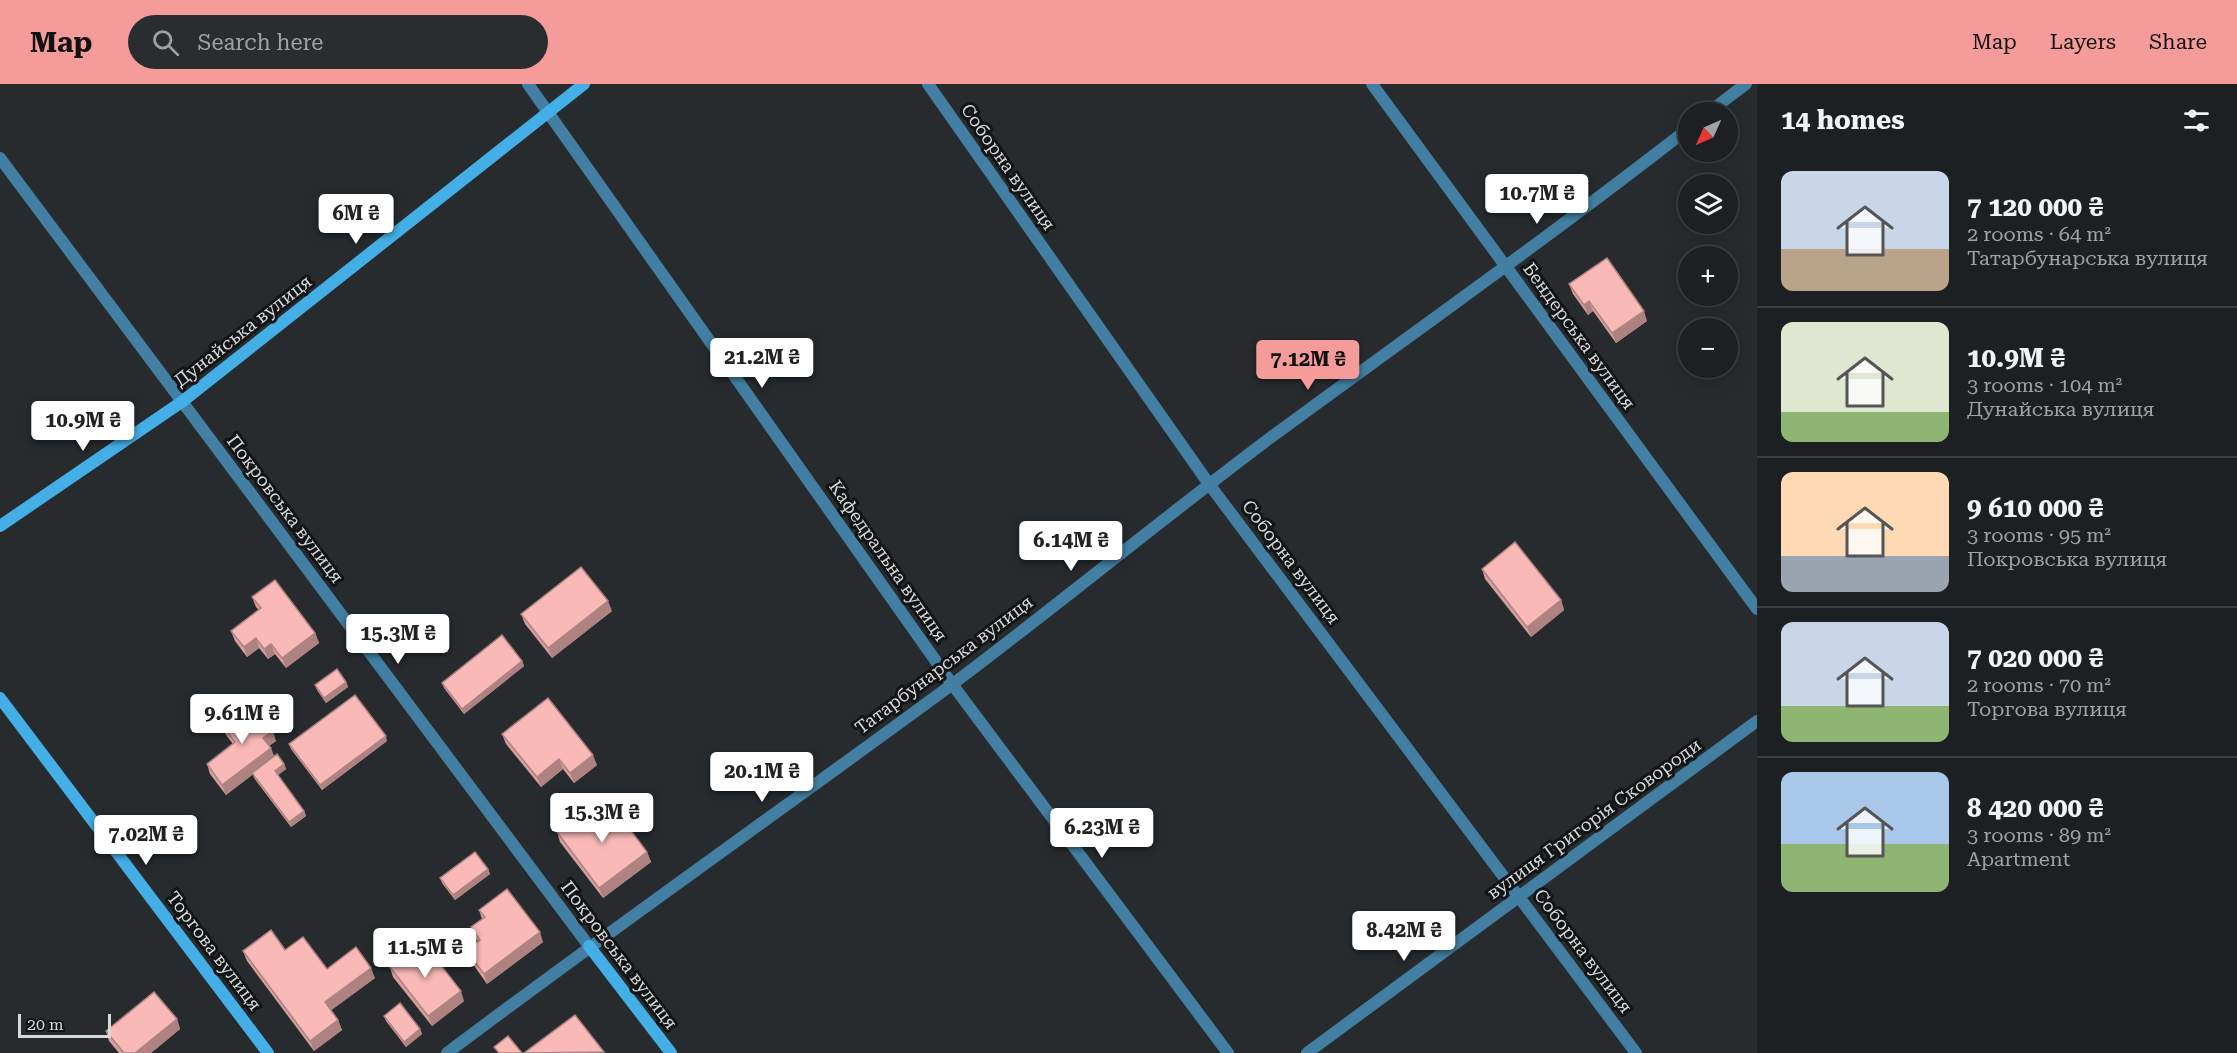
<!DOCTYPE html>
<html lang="en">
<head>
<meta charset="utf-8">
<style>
  :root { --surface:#1d2022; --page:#2a2d2f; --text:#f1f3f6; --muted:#a0a3a5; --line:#3b3e40; --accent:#f59b99 }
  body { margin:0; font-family:"Roboto Serif",serif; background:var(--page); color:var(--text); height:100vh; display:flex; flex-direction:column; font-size:22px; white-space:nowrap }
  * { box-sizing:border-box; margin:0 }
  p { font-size:20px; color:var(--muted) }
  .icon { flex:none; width:33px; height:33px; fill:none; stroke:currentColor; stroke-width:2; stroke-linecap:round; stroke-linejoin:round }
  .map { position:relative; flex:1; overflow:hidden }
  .side { display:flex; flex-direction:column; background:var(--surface); width:480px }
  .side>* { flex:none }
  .needle { width:39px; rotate:225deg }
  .fabs { position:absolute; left:1678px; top:18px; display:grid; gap:12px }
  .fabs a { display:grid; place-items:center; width:60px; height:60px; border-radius:50%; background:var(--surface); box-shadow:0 3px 15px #0003,0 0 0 2px var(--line); font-size:30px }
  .scale { position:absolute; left:18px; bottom:15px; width:93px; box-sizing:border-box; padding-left:6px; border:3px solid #d7dadb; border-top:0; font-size:16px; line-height:21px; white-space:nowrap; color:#d7dadb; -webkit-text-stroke:4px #121415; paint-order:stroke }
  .price { position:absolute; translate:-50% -51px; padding:0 14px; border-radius:6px; background:#fff; color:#222; font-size:20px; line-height:39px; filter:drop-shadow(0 2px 3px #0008) }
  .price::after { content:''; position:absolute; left:50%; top:36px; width:18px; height:14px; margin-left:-9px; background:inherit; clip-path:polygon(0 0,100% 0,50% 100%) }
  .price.selected { background:var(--accent); color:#111 }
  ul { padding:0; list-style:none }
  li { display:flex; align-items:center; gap:18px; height:150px; padding:0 24px }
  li+li { border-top:2px solid var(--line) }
  li span { display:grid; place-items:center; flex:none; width:168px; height:120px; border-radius:12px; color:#555 }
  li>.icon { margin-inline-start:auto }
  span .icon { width:72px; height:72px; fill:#fffc; stroke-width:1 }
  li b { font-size:26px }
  h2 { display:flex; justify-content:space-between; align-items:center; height:72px; padding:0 24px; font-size:26px }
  header { display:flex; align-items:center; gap:36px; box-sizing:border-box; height:84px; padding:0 30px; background:var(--accent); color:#111 }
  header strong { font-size:28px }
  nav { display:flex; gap:33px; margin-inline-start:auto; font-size:21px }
  .search { width:420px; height:54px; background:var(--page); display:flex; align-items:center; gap:15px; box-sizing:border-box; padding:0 21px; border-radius:33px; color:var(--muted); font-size:22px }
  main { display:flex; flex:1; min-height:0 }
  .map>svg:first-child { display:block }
</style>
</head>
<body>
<header>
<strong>Map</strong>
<div class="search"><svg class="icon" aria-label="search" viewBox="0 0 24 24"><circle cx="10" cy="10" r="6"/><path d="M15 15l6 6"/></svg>Search here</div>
<nav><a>Map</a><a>Layers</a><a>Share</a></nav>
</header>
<main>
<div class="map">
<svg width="1757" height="969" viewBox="0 0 1757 969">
  <rect width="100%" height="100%" fill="#272b2e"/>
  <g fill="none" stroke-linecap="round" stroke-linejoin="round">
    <g stroke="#427fa2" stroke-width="12">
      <path d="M528,0L952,600L1228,969"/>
      <path d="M928,0L1209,400L1636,969"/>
      <path d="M1372,0L1757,525"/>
      <path d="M1709,28L1746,0"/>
      <path d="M0,74L589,862"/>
      <path d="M447,969C613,844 783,725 950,602C1058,521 1162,435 1270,354C1410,251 1552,151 1689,44"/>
      <path d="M1307,969L1757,637"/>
    </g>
    <g stroke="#44aee6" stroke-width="12">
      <path d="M0,442L183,317L584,0"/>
      <path d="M0,614L268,969"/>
      <path d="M589,862L671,969"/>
    </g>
  </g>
  <g fill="#d69f9d">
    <path d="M1569,200L1647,237L1616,259L1593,227L1588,231L1573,210Z"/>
    <path d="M1482,485L1561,516L1564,526L1531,553L1485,495Z"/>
    <path d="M252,513L315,549L319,559L286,584L275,570L268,575L259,564L247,573L235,557L231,547L259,526L256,523Z"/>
    <path d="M612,527L552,574L525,540L521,530Z"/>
    <path d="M522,577L524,582L464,630L444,604L442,599Z"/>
    <path d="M346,598L348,603L326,619L317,606L315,601Z"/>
    <path d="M248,633L276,657L269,662L274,673L284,680L286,685L278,691L304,727L306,732L291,743L254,694L253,690L226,711L210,690L207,680L233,660L226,651L222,641Z"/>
    <path d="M502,650L597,681L574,699L563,685L541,703L506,660Z"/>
    <path d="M387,657L322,706L291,665L289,660Z"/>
    <path d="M557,748L647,768L651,778L603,814L560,758Z"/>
    <path d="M488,785L490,790L455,816L442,799L440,794Z"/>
    <path d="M479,826L543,858L487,900L470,876L466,866L478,858L475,853L471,843L482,835Z"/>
    <path d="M285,866L327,885L375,894L331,926L338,936L342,946L314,967L247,877L243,867Z"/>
    <path d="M390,883L464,917L432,942L393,893Z"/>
    <path d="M384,932L420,945L422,950L406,963L386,937Z"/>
    <path d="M177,935L180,945L151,969H119L109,957L106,947Z"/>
  </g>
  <g fill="#ae8280">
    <path d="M1589,217L1593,227L1588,231L1584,221Z"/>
    <path d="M1644,227L1647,237L1616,259L1612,249Z"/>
    <path d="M1561,516L1564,526L1531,553L1527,543Z"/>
    <path d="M608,517L612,527L552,574L548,564Z"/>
    <path d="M315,549L319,559L286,584L282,574Z"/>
    <path d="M256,554L259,564L247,573L244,563Z"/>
    <path d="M271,560L275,570L268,575L264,565Z"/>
    <path d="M522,577L524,582L464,630L462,625Z"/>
    <path d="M346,598L348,603L326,619L324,614Z"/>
    <path d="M273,647L276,657L266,664L263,654Z"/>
    <path d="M386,652L387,657L322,706L320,701Z"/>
    <path d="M271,664L275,674L226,711L222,701Z"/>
    <path d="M593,671L597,681L574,699L570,689Z"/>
    <path d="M559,675L563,685L541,703L537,693Z"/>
    <path d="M284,680L286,685L277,692L275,687Z"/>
    <path d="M304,727L306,732L291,743L289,738Z"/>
    <path d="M647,768L651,778L603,814L599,804Z"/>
    <path d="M488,785L490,790L455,816L453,811Z"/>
    <path d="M540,848L543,858L487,900L484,890Z"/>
    <path d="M371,884L375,894L329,928L325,918Z"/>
    <path d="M461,907L464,917L432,942L428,932Z"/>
    <path d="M177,935L180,945L151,969H135Z"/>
    <path d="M338,936L342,946L314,967L310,957Z"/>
    <path d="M420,945L422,950L406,963L404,958Z"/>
  </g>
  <g fill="#f9b9b7" stroke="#ae8280" stroke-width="1.5">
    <path d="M1607,174L1644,227L1612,249L1589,217L1584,221L1569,200Z"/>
    <path d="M1515,458L1561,516L1527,543L1482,485Z"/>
    <path d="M581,483L608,517L548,564L521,530Z"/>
    <path d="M275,496L315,549L282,574L271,560L264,565L256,554L244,563L231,547L261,524L252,513Z"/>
    <path d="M502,551L522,577L462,625L442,599Z"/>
    <path d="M337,585L346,598L324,614L315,601Z"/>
    <path d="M355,611L386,652L320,701L289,660Z"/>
    <path d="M548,614L593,671L570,689L559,675L537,693L502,650Z"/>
    <path d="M242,626L248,633L258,626L273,647L263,654L271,664L222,701L207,680L235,658L222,641Z"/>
    <path d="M277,670L284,680L275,687L304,727L289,738L252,689Z"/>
    <path d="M592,721L599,731L612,721L647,768L599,804L557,748Z"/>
    <path d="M475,768L488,785L453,811L440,794Z"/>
    <path d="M507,805L540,848L484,890L466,866L480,856L471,843L485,833L479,826Z"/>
    <path d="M271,846L285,866L303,853L327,885L356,863L371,884L325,918L338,936L310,957L243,867Z"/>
    <path d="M422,857L461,907L428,932L390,883Z"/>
    <path d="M154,908L177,935L135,969H124L106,947Z"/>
    <path d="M400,919L420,945L404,958L384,932Z"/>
    <path d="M575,931L604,968L524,969Z"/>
    <path d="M508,952L522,969H499L494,963Z"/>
  </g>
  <g text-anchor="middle" stroke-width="6" stroke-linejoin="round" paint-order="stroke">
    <g font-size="18" fill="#d7dadb" stroke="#121415">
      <text transform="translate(1008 83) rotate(55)" y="6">Соборна вулиця</text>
      <text transform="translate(243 247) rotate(-38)" y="6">Дунайська вулиця</text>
      <text transform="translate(1579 252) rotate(54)" y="6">Бендерська вулиця</text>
      <text transform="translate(285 425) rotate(53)" y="6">Покровська вулиця</text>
      <text transform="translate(888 477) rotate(55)" y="6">Кафедральна вулиця</text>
      <text transform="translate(1291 478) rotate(53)" y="6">Соборна вулиця</text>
      <text transform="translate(944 581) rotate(-37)" y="6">Татарбунарська вулиця</text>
      <text transform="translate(1594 735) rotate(-36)" y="6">вулиця Григорія Сковороди</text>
      <text transform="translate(214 867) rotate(53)" y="6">Торгова вулиця</text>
      <text transform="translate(1583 867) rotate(53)" y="6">Соборна вулиця</text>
      <text transform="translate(619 871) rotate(53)" y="6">Покровська вулиця</text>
    </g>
  </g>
</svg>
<div class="fabs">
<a><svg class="needle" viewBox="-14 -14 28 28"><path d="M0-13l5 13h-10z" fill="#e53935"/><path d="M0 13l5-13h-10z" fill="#a0a3a5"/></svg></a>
<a><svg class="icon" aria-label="layers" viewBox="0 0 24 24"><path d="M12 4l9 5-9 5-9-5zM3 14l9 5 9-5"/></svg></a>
<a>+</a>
<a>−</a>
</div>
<div class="scale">20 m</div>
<b class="price" style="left:1537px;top:141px">10.7M ₴</b>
<b class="price" style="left:356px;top:161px">6M ₴</b>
<b class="price" style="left:762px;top:305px">21.2M ₴</b>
<b class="price selected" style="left:1308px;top:307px">7.12M ₴</b>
<b class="price" style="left:83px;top:368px">10.9M ₴</b>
<b class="price" style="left:1071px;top:488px">6.14M ₴</b>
<b class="price" style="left:398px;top:581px">15.3M ₴</b>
<b class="price" style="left:242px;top:661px">9.61M ₴</b>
<b class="price" style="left:762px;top:719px">20.1M ₴</b>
<b class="price" style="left:602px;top:760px">15.3M ₴</b>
<b class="price" style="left:1102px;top:775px">6.23M ₴</b>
<b class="price" style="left:146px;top:782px">7.02M ₴</b>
<b class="price" style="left:1404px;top:878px">8.42M ₴</b>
<b class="price" style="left:425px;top:895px">11.5M ₴</b>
</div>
<section class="side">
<h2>14 homes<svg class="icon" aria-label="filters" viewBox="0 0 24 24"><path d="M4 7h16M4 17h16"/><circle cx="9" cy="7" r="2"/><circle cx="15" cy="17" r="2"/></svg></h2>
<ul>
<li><span style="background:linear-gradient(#c9d6e8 65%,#b9a48a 0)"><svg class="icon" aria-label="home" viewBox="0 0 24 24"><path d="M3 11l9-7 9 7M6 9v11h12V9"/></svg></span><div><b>7 120 000 ₴</b><p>2 rooms · 64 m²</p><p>Татарбунарська вулиця</p></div></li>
<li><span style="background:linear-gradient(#dfe7d0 75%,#8fb573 0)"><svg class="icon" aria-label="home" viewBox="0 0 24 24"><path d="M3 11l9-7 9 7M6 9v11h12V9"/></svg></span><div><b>10.9M ₴</b><p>3 rooms · 104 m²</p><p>Дунайська вулиця</p></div></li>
<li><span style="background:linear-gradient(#ffd9b3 70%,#9aa5b1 0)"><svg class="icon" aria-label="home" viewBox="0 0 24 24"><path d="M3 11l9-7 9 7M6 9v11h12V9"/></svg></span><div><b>9 610 000 ₴</b><p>3 rooms · 95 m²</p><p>Покровська вулиця</p></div></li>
<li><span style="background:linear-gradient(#c9d6e8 70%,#8fb573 0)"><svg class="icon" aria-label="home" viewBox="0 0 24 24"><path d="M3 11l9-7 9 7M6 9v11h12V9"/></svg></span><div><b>7 020 000 ₴</b><p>2 rooms · 70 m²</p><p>Торгова вулиця</p></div></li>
<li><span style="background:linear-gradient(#a9c7e8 60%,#8fb573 0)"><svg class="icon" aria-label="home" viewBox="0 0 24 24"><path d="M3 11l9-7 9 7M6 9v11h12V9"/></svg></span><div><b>8 420 000 ₴</b><p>3 rooms · 89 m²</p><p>Apartment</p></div></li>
</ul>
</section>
</main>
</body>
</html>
